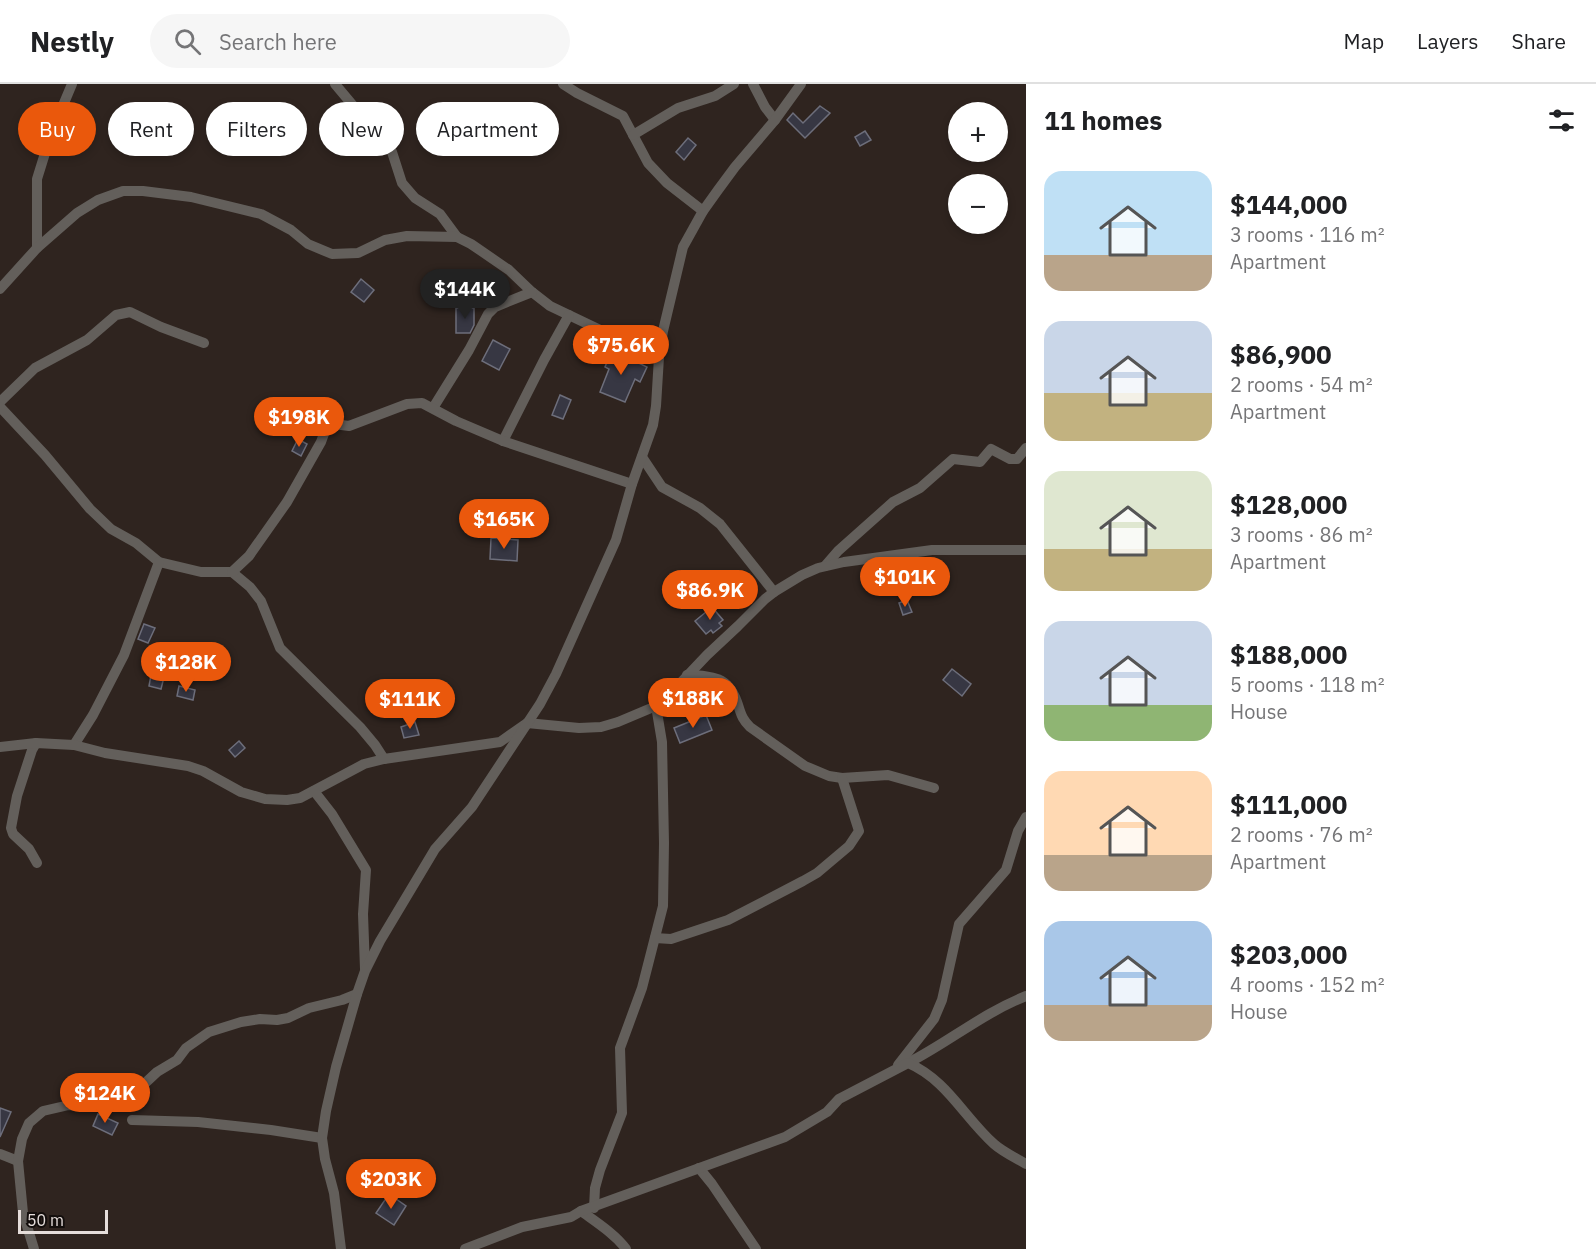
<!DOCTYPE html>
<html lang="en">
<head>
<meta charset="utf-8">
<style>
  :root { --surface:#fff; --page:#f6f6f6; --text:#202124; --muted:#757577; --line:#e0e0e0; --accent:#ea580c }
  body { margin:0; font-family:"IBM Plex Sans",sans-serif; background:var(--page); color:var(--text); height:100vh; display:flex; flex-direction:column; font-size:22px; white-space:nowrap }
  * { box-sizing:border-box; margin:0 }
  p { font-size:20px; color:var(--muted) }
  .icon { flex:none; width:33px; height:33px; fill:none; stroke:currentColor; stroke-width:2; stroke-linecap:round; stroke-linejoin:round }
  .map { position:relative; flex:1; overflow:hidden }
  .sheet { display:flex; flex-direction:column; background:var(--surface); width:570px }
  .sheet>* { flex:none }
  .banner { position:absolute; left:18px; top:18px; width:570px; height:54px; display:flex; gap:12px }
  .fabs { position:absolute; left:948px; top:18px; display:grid; gap:12px }
  .fabs a { display:grid; place-items:center; width:60px; height:60px; border-radius:50%; background:var(--surface); box-shadow:0 3px 9px #0003; font-size:30px }
  .scale { position:absolute; left:18px; bottom:15px; width:90px; box-sizing:border-box; padding-left:6px; border:3px solid #e5ddda; border-top:0; font-size:16px; line-height:21px; white-space:nowrap; color:#e5ddda; -webkit-text-stroke:4px #130e0c; paint-order:stroke }
  .price { position:absolute; translate:-50% -51px; padding:0 14px; border-radius:21px; background:var(--accent); color:#fff; font-size:20px; line-height:39px; filter:drop-shadow(0 2px 3px #0008) }
  .price::after { content:''; position:absolute; left:50%; top:36px; width:18px; height:14px; margin-left:-9px; background:inherit; clip-path:polygon(0 0,100% 0,50% 100%) }
  .price.active { background:#222; color:#fff }
  ul { padding:0; list-style:none }
  li { display:flex; align-items:center; gap:18px; height:150px; padding:0 18px }
  li span { display:grid; place-items:center; flex:none; width:168px; height:120px; border-radius:18px; color:#555 }
  li>.icon { margin-inline-start:auto }
  span .icon { width:72px; height:72px; fill:#fffc; stroke-width:1 }
  li b { font-size:26px }
  h2 { display:flex; justify-content:space-between; align-items:center; height:72px; padding:0 18px; font-size:26px }
  .pill { padding:0 21px; border-radius:27px; background:var(--surface); box-shadow:0 3px 9px #0003; font-size:21px; line-height:54px }
  .pill.active { background:var(--accent); color:#fff }
  header { display:flex; align-items:center; gap:36px; box-sizing:border-box; height:84px; padding:0 30px; background:var(--surface); border-bottom:2px solid var(--line) }
  header strong { font-size:28px }
  nav { display:flex; gap:33px; margin-inline-start:auto; font-size:21px }
  .search { width:420px; height:54px; background:var(--page); display:flex; align-items:center; gap:15px; box-sizing:border-box; padding:0 21px; border-radius:33px; color:var(--muted); font-size:22px }
  main { display:flex; flex:1; min-height:0 }
  .map>svg:first-child { display:block }
</style>
</head>
<body>
<header>
<strong>Nestly</strong>
<div class="search"><svg class="icon" aria-label="search" viewBox="0 0 24 24"><circle cx="10" cy="10" r="6"/><path d="M15 15l6 6"/></svg>Search here</div>
<nav><a>Map</a><a>Layers</a><a>Share</a></nav>
</header>
<main>
<div class="map">
<svg width="1026" height="1165" viewBox="0 0 1026 1165">
  <rect width="100%" height="100%" fill="#2f241f"/>
  <g fill="#373743" stroke="#6d6e7b" stroke-width="1.5">
    <path d="M820,22L830,29L805,54L787,36L793,29L803,39Z"/>
    <path d="M865,47L871,56L860,62L855,53Z"/>
    <path d="M688,54L696,61L684,76L676,68Z"/>
    <path d="M451,55L459,60L452,71L444,66Z"/>
    <path d="M361,195L374,206L364,218L351,208Z"/>
    <path d="M456,224H474V241L470,249H456Z"/>
    <path d="M493,256L510,265L499,286L482,277Z"/>
    <path d="M612,266L647,283L640,298L635,295L625,318L600,308L609,285L605,283Z"/>
    <path d="M560,311L571,316L563,335L552,331Z"/>
    <path d="M298,355L307,360L301,372L292,367Z"/>
    <path d="M491,454L518,456L517,477L490,475Z"/>
    <path d="M907,516L912,528L903,531L899,519Z"/>
    <path d="M712,523L723,536L719,539L722,542L713,549L711,546L706,550L695,537Z"/>
    <path d="M144,540L155,544L148,559L138,555Z"/>
    <path d="M952,585L971,600L962,612L943,596Z"/>
    <path d="M151,591L164,593L161,605L149,602Z"/>
    <path d="M179,602L195,606L193,616L177,612Z"/>
    <path d="M706,631L712,646L680,659L674,644Z"/>
    <path d="M415,638L419,651L404,654L401,643Z"/>
    <path d="M239,657L245,664L235,673L229,666Z"/>
    <path d="M0,1024L11,1028L0,1053Z"/>
    <path d="M98,1030L118,1039L112,1051L93,1042Z"/>
    <path d="M389,1110L406,1122L394,1141L376,1129Z"/>
  </g>
  <g fill="none" stroke-linecap="round" stroke-linejoin="round">
    <g stroke="#635f5b" stroke-width="10">
      <path d="M335,0L392,68L402,99L415,114L440,130L457,153"/>
      <path d="M563,0L577,9L623,32L648,79L667,99L703,127"/>
      <path d="M753,0L765,23L775,36"/>
      <path d="M633,51L678,24L715,12L734,0"/>
      <path d="M37,164V95L51,50L72,0"/>
      <path d="M0,205L37,164L77,129L98,116L123,107H143L191,113L261,130L291,146L308,160L332,170L358,169L385,156L407,152L457,153L471,160L509,186L532,208L550,222L619,255L659,273"/>
      <path d="M0,318L35,284L87,256L116,231L130,228L161,243L204,259"/>
      <path d="M0,323L45,371L90,425L111,445L136,459L159,478L201,488H232L250,503L261,517L280,564L360,643L375,661L384,675"/>
      <path d="M433,324L469,266L488,230L495,223L532,208"/>
      <path d="M503,357L544,276L569,231"/>
      <path d="M642,373L662,403L700,424L720,440L774,508"/>
      <path d="M825,482L838,467L893,418L920,404L953,375L980,378L991,365L1010,375H1017L1026,364"/>
      <path d="M232,488L249,472L287,418L321,358L325,347L334,340L349,342L407,320L422,319L456,337L503,357L632,400"/>
      <path d="M687,591C712,592 728,592 737,618C741,629 741,634 750,643L805,682L829,692L842,694L888,691L934,704"/>
      <path d="M36,659L32,666L17,712L11,744L13,750L29,765L37,779"/>
      <path d="M74,661L93,631L124,571L159,478"/>
      <path d="M0,663L36,659L74,661L105,669L188,682L203,687L241,708L265,715L287,716L300,714L364,680L384,675L500,658L527,639L579,644L601,643L618,638L656,622L672,608L707,571L738,542L765,515L774,508L802,491L818,484L844,478L932,466H1026"/>
      <path d="M314,707L332,730L366,786L363,830L365,885"/>
      <path d="M655,854L671,855L728,836L803,797L817,789L849,762L859,747L842,694"/>
      <path d="M908,979C949,958 983,929 1026,912"/>
      <path d="M898,981L934,935L942,916L959,840L1006,786L1018,747L1026,733"/>
      <path d="M132,1036L198,1038L271,1046L322,1054"/>
      <path d="M0,1070L18,1077"/>
      <path d="M699,1084L712,1100L756,1165"/>
      <path d="M594,1124L595,1104L600,1086L622,1029L620,964L642,904L663,822L664,759L662,658L656,622"/>
      <path d="M581,1127C596,1138 615,1150 626,1165"/>
      <path d="M34,1165L23,1129L18,1077L22,1055L29,1039L43,1027L69,1021L96,1022L111,1018L142,1002L157,988L177,976L186,964L209,948L241,938L260,935L277,936L288,934L309,924L342,916L357,910"/>
      <path d="M341,1165L334,1109L325,1075L322,1054L326,1027L336,983L357,910L365,887L380,857L435,765L472,723L540,620L556,590L616,456L632,400L653,341L656,322L659,273L663,247L683,163L703,127L718,106L735,83L775,36L801,0"/>
      <path d="M465,1165L522,1143L571,1133L581,1127L785,1053L827,1028L839,1015L908,979C947,996 963,1032 994,1060C1003,1068 1016,1074 1026,1080"/>
    </g>
  </g>
</svg>
<div class="fabs">
<a>+</a>
<a>−</a>
</div>
<div class="scale">50 m</div>
<b class="price active" style="left:465px;top:236px">$144K</b>
<b class="price" style="left:621px;top:292px">$75.6K</b>
<b class="price" style="left:299px;top:364px">$198K</b>
<b class="price" style="left:504px;top:466px">$165K</b>
<b class="price" style="left:905px;top:524px">$101K</b>
<b class="price" style="left:710px;top:537px">$86.9K</b>
<b class="price" style="left:186px;top:609px">$128K</b>
<b class="price" style="left:693px;top:645px">$188K</b>
<b class="price" style="left:410px;top:646px">$111K</b>
<b class="price" style="left:105px;top:1040px">$124K</b>
<b class="price" style="left:391px;top:1126px">$203K</b>
<div class="banner">
<a class="pill active">Buy</a>
<a class="pill">Rent</a>
<a class="pill">Filters</a>
<a class="pill">New</a>
<a class="pill">Apartment</a>
</div>
</div>
<section class="sheet">
<h2>11 homes<svg class="icon" aria-label="filters" viewBox="0 0 24 24"><path d="M4 7h16M4 17h16"/><circle cx="9" cy="7" r="2"/><circle cx="15" cy="17" r="2"/></svg></h2>
<ul>
<li><span style="background:linear-gradient(#bfe0f5 70%,#b9a48a 0)"><svg class="icon" aria-label="home" viewBox="0 0 24 24"><path d="M3 11l9-7 9 7M6 9v11h12V9"/></svg></span><div><b>$144,000</b><p>3 rooms · 116 m²</p><p>Apartment</p></div></li>
<li><span style="background:linear-gradient(#c9d6e8 60%,#c2b280 0)"><svg class="icon" aria-label="home" viewBox="0 0 24 24"><path d="M3 11l9-7 9 7M6 9v11h12V9"/></svg></span><div><b>$86,900</b><p>2 rooms · 54 m²</p><p>Apartment</p></div></li>
<li><span style="background:linear-gradient(#dfe7d0 65%,#c2b280 0)"><svg class="icon" aria-label="home" viewBox="0 0 24 24"><path d="M3 11l9-7 9 7M6 9v11h12V9"/></svg></span><div><b>$128,000</b><p>3 rooms · 86 m²</p><p>Apartment</p></div></li>
<li><span style="background:linear-gradient(#c9d6e8 70%,#8fb573 0)"><svg class="icon" aria-label="home" viewBox="0 0 24 24"><path d="M3 11l9-7 9 7M6 9v11h12V9"/></svg></span><div><b>$188,000</b><p>5 rooms · 118 m²</p><p>House</p></div></li>
<li><span style="background:linear-gradient(#ffd9b3 70%,#b9a48a 0)"><svg class="icon" aria-label="home" viewBox="0 0 24 24"><path d="M3 11l9-7 9 7M6 9v11h12V9"/></svg></span><div><b>$111,000</b><p>2 rooms · 76 m²</p><p>Apartment</p></div></li>
<li><span style="background:linear-gradient(#a9c7e8 70%,#b9a48a 0)"><svg class="icon" aria-label="home" viewBox="0 0 24 24"><path d="M3 11l9-7 9 7M6 9v11h12V9"/></svg></span><div><b>$203,000</b><p>4 rooms · 152 m²</p><p>House</p></div></li>
</ul>
</section>
</main>
</body>
</html>
